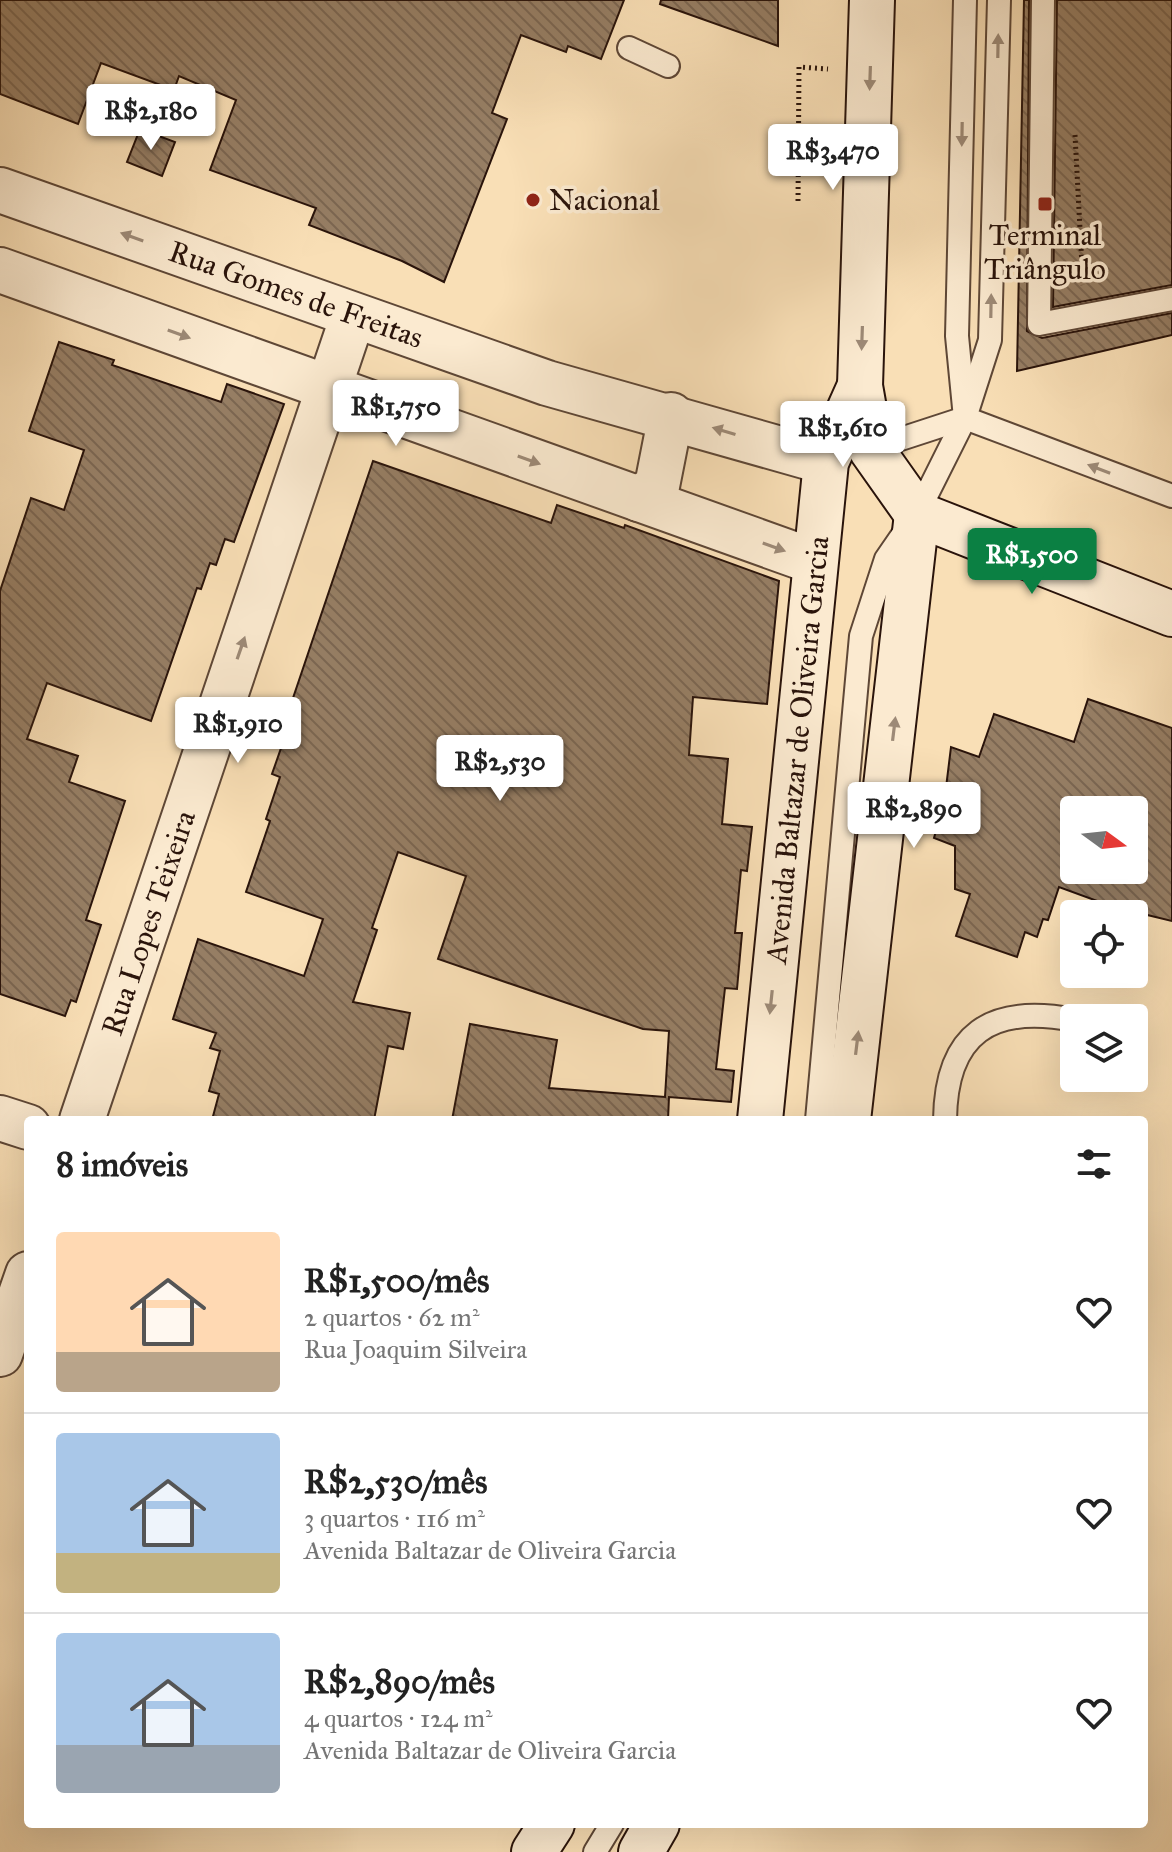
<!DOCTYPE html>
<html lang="pt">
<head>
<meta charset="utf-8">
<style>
  :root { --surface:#fff; --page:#f6f6f6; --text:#222; --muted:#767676; --line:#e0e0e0; --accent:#0b8043 }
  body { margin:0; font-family:"IM FELL Great Primer",serif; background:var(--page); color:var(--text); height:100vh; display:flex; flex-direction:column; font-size:30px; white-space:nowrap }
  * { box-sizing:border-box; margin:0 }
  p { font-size:26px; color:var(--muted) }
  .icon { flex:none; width:44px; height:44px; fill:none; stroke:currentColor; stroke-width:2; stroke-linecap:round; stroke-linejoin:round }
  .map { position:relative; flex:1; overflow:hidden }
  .sheet { position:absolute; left:24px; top:1116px; width:1124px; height:712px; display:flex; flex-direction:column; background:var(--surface); border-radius:8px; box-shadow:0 8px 32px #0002 }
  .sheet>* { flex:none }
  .needle { width:52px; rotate:105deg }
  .controls { position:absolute; left:1060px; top:796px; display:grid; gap:16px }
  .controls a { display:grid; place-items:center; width:88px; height:88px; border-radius:8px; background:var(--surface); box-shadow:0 8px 32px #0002; font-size:40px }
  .price { position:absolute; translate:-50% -68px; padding:0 18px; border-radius:8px; background:#fff; color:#222; font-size:26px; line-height:52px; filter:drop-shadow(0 2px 4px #0008) }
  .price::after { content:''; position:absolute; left:50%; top:48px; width:24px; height:18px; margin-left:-12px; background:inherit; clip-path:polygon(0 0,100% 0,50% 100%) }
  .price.on { background:var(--accent); color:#fff }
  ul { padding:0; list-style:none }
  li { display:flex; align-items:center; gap:24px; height:200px; padding:0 32px }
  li+li { border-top:2px solid var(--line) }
  li span { display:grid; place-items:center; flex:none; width:224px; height:160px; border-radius:8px; color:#555 }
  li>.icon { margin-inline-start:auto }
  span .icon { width:96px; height:96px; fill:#fffc; stroke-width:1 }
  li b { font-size:34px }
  h2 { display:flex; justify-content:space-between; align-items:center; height:96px; padding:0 32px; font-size:34px }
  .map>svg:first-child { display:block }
</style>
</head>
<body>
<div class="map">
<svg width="1172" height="1852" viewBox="0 0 1172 1852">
  <defs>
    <pattern id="building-back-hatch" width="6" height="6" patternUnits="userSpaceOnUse" patternTransform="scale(2)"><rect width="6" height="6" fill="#967e64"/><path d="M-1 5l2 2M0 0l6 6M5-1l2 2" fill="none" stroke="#7b6651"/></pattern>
  </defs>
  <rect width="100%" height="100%" fill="#f9dfb6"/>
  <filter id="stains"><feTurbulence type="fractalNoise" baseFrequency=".0025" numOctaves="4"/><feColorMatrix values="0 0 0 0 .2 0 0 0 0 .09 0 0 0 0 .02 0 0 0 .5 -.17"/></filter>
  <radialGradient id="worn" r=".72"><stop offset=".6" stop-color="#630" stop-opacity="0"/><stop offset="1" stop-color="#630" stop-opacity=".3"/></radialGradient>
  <g fill="url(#building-back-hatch)" stroke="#2a140b" stroke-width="2" fill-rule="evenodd">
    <path d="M0,0H624L601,59L568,46L566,52L521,35L492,113L507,119L444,282L402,261L309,225L316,208L210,170L236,100L179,76L174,90L101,63L78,124L0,94Z"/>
    <path d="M661,0H778V46L660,4Z"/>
    <path d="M1024,0H1029L1027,331L1042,338L1172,313V335L1017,371Z"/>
    <path d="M1057,0H1172V285L1053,307Z"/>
    <path d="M140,129L175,142L162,176L127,162Z"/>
    <path d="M59,342L114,360L112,365L221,402L227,384L284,404L234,542L225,539L216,565L210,563L201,589L197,588L151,721L47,683L27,739L78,756L69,782L125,801L86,920L101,925L76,1002L71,1000L65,1016L0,994V591L31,498L64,510L84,450L29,431Z"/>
    <path d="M373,461L551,523L557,505L624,528L625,525L779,581L767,704L693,697L689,755L728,759L722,824L752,827L747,871L741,870L735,933H742L737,989L725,988L716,1069L734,1071L731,1102L669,1097L668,1120H452L470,1024L557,1040L549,1088L665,1097L669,1031L643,1029L438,959L466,876L398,852L372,928L377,930L353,1002L410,1013L403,1049L388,1046L374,1120H212L219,1094L209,1091L220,1051L210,1048L216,1033L173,1019L198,939L304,976L323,919L246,892L270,821L266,819L280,777L272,774L296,705L291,704Z"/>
    <path d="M1088,699L1172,728V921L1143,914L1141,917L1059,887L1048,920L1043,919L1037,937L1025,932L1017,957L956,936L970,894L955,889V846L934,838L944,804L951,747L979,757L994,714L1074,742ZM1074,810H1134V870H1074Z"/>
  </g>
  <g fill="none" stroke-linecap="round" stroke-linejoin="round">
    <defs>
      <g id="service">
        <path d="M999,0L990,340L965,418L1172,496"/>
        <path d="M1043,0L1039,324L1172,299"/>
        <path d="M629,48L668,66"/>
        <path d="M867,450L965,418"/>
        <path d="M817,1120L861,636L886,559L917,514L965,418L957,336L965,0"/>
        <path d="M945,1120C946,1033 991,1004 1074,1020"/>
        <path d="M595,1852L612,1824"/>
      </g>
      <g id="minor">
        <path id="s1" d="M82,1120L353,316"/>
        <path d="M0,1354L28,1274"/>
      </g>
      <g id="tertiary">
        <path id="s2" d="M0,190L547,383L826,462"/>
        <path d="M0,270L815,562"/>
        <path d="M639,499L657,486L671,415"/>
        <path d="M0,1118L28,1127"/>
      </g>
      <g id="secondary">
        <path d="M872,0L860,386L871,449L917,514"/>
        <path d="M917,514L1172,614"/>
        <path id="s3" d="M760,1120L826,462L860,386"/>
        <path d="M848,1120L917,514"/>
        <path d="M534,1852L552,1824"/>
        <path d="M641,1852L657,1824"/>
      </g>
    </defs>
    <use href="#service" stroke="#5e4736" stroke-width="26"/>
    <use href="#minor" stroke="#5e4736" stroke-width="48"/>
    <use href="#tertiary" stroke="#5e4736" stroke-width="48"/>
    <use href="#secondary" stroke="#2a140b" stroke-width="48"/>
    <g stroke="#2a140b" stroke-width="5" stroke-dasharray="2 4" stroke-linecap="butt">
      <path d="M1075,135L1083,285"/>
      <path d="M798,201L799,67L828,69"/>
    </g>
    <use href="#service" stroke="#fbead0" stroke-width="22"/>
    <use href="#minor" stroke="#fbead0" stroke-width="44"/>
    <use href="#tertiary" stroke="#fbead0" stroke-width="44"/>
    <use href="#secondary" stroke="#fbead0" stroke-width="44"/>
  </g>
  <defs><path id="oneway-solid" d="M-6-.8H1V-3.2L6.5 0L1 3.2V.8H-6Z" transform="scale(2)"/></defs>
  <g fill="#9d8a77">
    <use href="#oneway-solid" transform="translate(998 46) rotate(-89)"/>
    <use href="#oneway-solid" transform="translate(870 78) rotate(92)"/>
    <use href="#oneway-solid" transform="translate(962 134) rotate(91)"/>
    <use href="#oneway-solid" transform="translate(132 237) rotate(-160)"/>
    <use href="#oneway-solid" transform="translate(991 306) rotate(-89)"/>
    <use href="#oneway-solid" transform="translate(179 334) rotate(20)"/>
    <use href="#oneway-solid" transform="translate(862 338) rotate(92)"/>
    <use href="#oneway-solid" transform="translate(724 431) rotate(-163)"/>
    <use href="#oneway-solid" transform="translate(529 460) rotate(20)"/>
    <use href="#oneway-solid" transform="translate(1099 469) rotate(-159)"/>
    <use href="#oneway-solid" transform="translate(774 547) rotate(20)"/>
    <use href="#oneway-solid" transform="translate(241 648) rotate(-71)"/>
    <use href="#oneway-solid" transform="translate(894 729) rotate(-83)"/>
    <use href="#oneway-solid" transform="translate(771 1002) rotate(96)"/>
    <use href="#oneway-solid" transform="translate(857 1043) rotate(-83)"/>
  </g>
  <g fill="#8f2418" stroke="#fbead0" stroke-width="3">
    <circle cx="533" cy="200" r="8"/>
    <rect x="1037" y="196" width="16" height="16" rx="4"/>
  </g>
  <g text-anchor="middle" stroke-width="7" stroke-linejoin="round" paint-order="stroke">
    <g font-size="30" fill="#2a140b" stroke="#fbead0" text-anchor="start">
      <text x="549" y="210">Nacional</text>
      <text x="1045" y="245" text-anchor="middle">Terminal<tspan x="1045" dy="34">Triângulo</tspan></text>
    </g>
    <g font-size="30" fill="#2a140b" stroke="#fbead0">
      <text dy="10" stroke="none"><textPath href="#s2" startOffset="314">Rua Gomes de Freitas</textPath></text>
      <text dy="10" stroke="none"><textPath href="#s3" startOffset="372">Avenida Baltazar de Oliveira Garcia</textPath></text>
      <text dy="10" stroke="none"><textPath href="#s1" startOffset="208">Rua Lopes Teixeira</textPath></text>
    </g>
  </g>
  <rect width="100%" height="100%" filter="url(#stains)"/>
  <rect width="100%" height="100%" fill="url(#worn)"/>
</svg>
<div class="controls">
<a><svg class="needle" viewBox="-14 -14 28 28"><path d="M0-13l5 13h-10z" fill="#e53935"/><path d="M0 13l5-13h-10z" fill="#767676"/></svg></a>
<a><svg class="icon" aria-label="locate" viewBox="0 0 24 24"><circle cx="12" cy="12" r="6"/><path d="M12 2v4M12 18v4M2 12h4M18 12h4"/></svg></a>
<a><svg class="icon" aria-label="layers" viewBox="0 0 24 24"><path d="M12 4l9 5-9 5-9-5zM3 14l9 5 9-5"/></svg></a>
</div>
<b class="price" style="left:151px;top:152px">R$2,180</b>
<b class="price" style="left:833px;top:192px">R$3,470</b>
<b class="price" style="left:396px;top:448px">R$1,750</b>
<b class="price" style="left:843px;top:469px">R$1,610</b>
<b class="price on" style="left:1032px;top:596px">R$1,500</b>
<b class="price" style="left:238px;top:765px">R$1,910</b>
<b class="price" style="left:500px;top:803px">R$2,530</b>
<b class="price" style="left:914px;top:850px">R$2,890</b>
<section class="sheet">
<h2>8 imóveis<svg class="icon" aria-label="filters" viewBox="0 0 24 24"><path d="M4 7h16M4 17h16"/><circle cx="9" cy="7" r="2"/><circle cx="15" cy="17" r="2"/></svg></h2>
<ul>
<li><span style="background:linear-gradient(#ffd9b3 75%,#b9a48a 0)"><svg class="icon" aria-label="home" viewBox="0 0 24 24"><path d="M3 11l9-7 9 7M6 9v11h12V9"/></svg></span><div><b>R$1,500/mês</b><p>2 quartos · 62 m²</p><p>Rua Joaquim Silveira</p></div><svg class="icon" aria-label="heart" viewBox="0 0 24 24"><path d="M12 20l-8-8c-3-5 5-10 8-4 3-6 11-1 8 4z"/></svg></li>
<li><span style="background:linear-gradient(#a9c7e8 75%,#c2b280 0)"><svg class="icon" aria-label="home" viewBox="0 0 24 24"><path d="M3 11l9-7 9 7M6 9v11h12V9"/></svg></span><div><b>R$2,530/mês</b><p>3 quartos · 116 m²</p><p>Avenida Baltazar de Oliveira Garcia</p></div><svg class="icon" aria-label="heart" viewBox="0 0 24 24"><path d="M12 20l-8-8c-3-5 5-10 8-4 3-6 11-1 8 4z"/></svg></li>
<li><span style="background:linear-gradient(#a9c7e8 70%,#9aa5b1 0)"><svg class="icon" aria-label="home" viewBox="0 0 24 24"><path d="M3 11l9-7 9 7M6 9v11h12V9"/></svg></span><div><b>R$2,890/mês</b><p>4 quartos · 124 m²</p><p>Avenida Baltazar de Oliveira Garcia</p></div><svg class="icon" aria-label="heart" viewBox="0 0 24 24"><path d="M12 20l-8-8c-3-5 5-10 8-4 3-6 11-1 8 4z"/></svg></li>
</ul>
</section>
</div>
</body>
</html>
